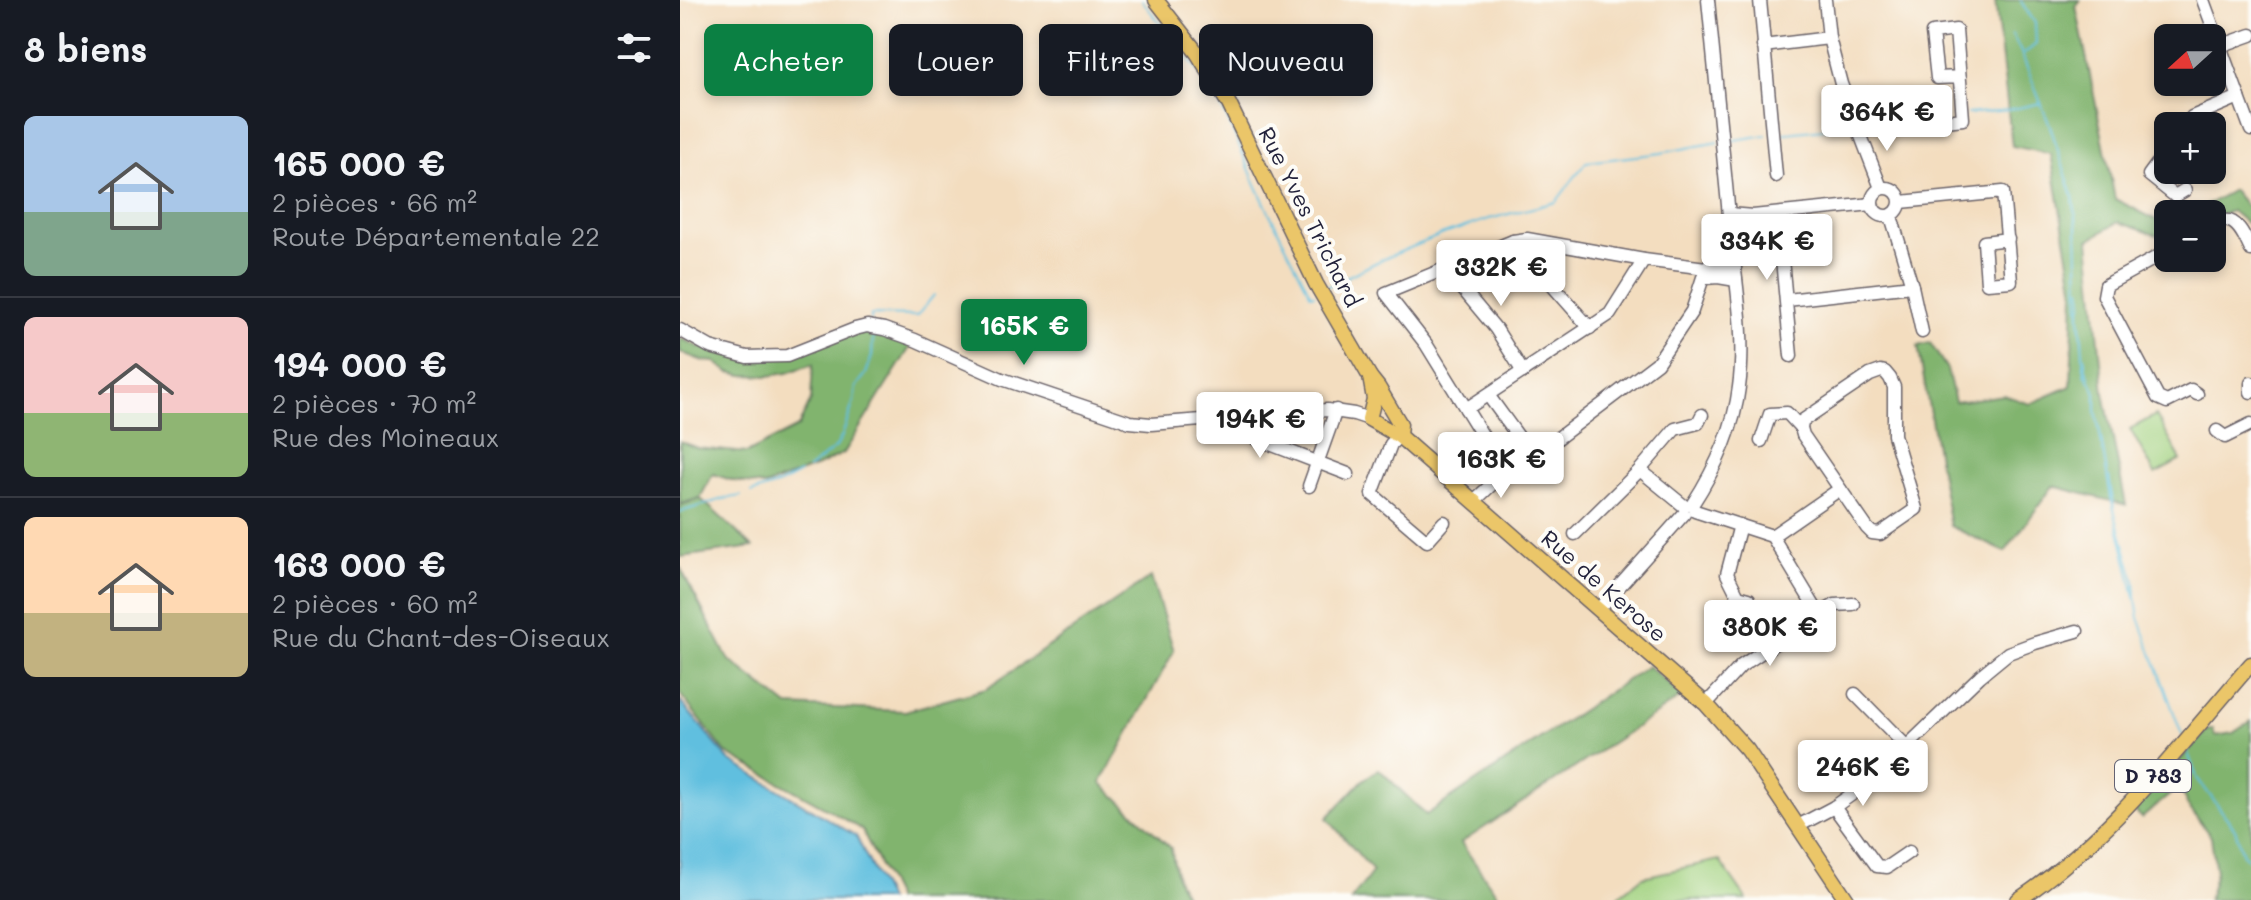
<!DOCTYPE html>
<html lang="fr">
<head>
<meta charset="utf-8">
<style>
  :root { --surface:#171b24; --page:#20242c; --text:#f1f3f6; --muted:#9ea1a6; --line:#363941; --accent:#0b8043 }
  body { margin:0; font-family:Mali,sans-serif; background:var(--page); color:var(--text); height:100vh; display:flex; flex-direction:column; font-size:30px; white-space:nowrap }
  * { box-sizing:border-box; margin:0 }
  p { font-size:26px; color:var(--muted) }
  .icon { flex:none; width:44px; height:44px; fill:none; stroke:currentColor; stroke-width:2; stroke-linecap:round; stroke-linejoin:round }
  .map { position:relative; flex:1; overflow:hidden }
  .details { display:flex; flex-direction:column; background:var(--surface); width:680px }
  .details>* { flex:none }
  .hud { position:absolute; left:24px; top:24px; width:760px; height:72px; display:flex; gap:16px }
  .needle { width:52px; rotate:249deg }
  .controls { position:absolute; left:1474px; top:24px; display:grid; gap:16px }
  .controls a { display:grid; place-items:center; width:72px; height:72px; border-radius:12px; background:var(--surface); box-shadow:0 4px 12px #0003; font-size:40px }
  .price { position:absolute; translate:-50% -68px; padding:0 18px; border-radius:8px; background:#fff; color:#222; font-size:26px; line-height:52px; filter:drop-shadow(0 2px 4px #0008) }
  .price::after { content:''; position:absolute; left:50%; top:48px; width:24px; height:18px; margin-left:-12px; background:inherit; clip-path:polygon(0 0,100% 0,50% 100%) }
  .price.selected { background:var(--accent); color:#fff }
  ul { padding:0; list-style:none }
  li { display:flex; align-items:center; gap:24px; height:200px; padding:0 24px }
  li+li { border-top:2px solid var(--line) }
  li span { display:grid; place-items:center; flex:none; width:224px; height:160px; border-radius:12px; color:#555 }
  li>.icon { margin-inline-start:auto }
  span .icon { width:96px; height:96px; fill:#fffc; stroke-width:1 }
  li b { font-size:34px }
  h2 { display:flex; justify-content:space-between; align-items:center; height:96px; padding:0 24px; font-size:34px }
  .tag { padding:0 28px; border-radius:12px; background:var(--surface); box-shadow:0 4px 12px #0003; font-size:28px; line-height:72px }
  .tag.selected { background:var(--accent); color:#fff }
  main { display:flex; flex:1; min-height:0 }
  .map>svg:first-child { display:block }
</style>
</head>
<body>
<main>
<section class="details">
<h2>8 biens<svg class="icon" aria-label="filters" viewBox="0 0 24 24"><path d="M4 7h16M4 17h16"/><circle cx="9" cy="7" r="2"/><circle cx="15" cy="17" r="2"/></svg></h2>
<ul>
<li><span style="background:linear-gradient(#a9c7e8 60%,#7fa58c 0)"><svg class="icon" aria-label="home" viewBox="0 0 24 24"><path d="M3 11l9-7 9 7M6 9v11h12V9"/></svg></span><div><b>165 000 €</b><p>2 pièces · 66 m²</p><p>Route Départementale 22</p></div></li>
<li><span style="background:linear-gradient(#f6c9c9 60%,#8fb573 0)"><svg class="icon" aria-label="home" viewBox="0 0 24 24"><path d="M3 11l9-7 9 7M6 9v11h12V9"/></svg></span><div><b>194 000 €</b><p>2 pièces · 70 m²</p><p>Rue des Moineaux</p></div></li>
<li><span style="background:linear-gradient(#ffd9b3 60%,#c2b280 0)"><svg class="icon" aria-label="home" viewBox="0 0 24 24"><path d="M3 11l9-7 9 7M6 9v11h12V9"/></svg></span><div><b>163 000 €</b><p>2 pièces · 60 m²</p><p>Rue du Chant-des-Oiseaux</p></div></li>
</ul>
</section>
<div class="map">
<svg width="1571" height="900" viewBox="0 0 1571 900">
  <rect width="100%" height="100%" fill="#fdfcf7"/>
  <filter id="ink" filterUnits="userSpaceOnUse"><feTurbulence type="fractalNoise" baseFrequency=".0125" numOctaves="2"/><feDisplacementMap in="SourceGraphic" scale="16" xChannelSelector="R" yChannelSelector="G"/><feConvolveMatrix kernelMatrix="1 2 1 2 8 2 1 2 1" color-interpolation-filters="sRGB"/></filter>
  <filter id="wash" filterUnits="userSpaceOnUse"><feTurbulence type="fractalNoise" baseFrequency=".006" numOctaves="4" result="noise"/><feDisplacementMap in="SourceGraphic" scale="32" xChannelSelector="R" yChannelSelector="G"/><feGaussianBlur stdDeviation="1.8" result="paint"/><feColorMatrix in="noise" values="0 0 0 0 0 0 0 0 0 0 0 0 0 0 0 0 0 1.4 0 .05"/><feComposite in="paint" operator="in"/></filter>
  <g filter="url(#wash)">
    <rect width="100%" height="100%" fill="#f3ddbf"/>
    <g fill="#a2d280" stroke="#627a5e" stroke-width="2">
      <path d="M1476,415L1501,460L1475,474L1450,429Z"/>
      <path d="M1039,860L1067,900H933L963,877Z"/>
    </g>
    <g fill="#81b46e" stroke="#526b54" stroke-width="2">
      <path d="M1315,0H1401L1396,6L1435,199L1488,226V239L1438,222L1409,240L1424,393L1446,505L1373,486L1325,552L1270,526L1238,346L1250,343L1267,369L1275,402L1324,395L1350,404L1391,386L1394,292L1371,154L1332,146Z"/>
      <path d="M1553,190L1571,212V227L1552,211L1532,217V214H1511Z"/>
      <path d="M175,329L208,335L231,346L164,453L138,466L85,486L54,481L33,474L20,498L0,504V441L17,448L67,453L118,427L131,400L133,364L107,373L88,376L63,375L49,372L35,362L23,361L0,352V338L19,347L73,362Z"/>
      <path d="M21,499L73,547L0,557V505Z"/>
      <path d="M0,567L48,659L108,706L225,711L306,689L471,577L494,651L421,783L491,848L497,879L507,900H215L214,894L182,830L148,809L46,753L0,694Z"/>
      <path d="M968,666L1003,696L781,843L821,900H671L693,871L647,818L683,780L699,769L746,815Z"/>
      <path d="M1571,721V900H1528L1536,872L1531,837L1508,806L1499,787L1462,818L1454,810L1526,731L1533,729L1535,736L1553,733Z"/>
    </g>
    <path fill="#61bfdf" stroke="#42708d" stroke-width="2" d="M0,701L49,760L176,836L208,900H0Z"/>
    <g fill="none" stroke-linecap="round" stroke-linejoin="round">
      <g stroke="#61bfdf" stroke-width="2">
        <path d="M462,0C485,32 513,60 534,94C549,120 561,149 573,178C591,218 611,256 631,295L634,294"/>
        <path d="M1340,0L1355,23L1356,44L1343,55"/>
        <path d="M1332,35L1340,50L1370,126L1393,196L1397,227L1399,303L1404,366L1406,376L1413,385L1416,393V410L1431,497L1457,605L1459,618L1502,735"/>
        <path d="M1287,114L1328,110L1361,103"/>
        <path d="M1096,134L1173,126"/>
        <path d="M1049,141L1086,135"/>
        <path d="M646,287L701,260L761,235L809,219L876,202L906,162L981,153L1038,142"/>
        <path d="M1400,312L1403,301L1401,289"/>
        <path d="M191,320V315L237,316L254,295"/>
        <path d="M1404,357L1406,370L1410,378"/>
        <path d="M128,469L156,447L162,436L174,401L176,387L186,374L192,356L193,334"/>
        <path d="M1429,477L1434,510"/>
        <path d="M71,493L100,484L120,473"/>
        <path d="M0,512L43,499L61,496"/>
        <path d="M1439,527L1455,581L1456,598"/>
        <path d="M1506,748L1517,778L1555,829L1563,854L1571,861"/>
      </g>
    </g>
  </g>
  <g filter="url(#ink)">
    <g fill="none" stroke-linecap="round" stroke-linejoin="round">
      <defs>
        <g id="minor">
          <path d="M1080,0L1096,176"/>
          <path d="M1145,0L1149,38L1161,84L1201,188"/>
          <path d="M1523,0L1571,130"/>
          <path d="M1083,46L1149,38"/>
          <path d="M1540,46L1571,35"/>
          <path d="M1505,126L1512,117L1559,97"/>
          <path d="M1179,131L1283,119L1276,30L1252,33L1257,78L1280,77"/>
          <path d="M1488,149L1469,175L1495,196L1505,190"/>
          <circle cx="1206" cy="202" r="14"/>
          <path d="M1221,202L1323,192L1331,281L1307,283L1304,242L1328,239"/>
          <path d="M1049,214L1073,216L1192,204"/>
          <path d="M1211,216L1232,286L1242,332"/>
          <path d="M1532,228C1536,225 1540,222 1544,221C1558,218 1566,240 1571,250"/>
          <path d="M833,241L910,328"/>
          <path d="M1488,251L1426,285L1424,296L1478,398L1487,402L1511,390L1517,394"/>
          <path d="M1102,259L1111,356"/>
          <path d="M766,269L816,329L843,372"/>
          <path d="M1025,278L1038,277L1056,280"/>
          <path d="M1107,300L1232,286"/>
          <path d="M0,330L30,347L67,357L107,356L175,329L187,326L204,329L235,340L322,379L450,422L471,424L647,410L674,414L689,419"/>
          <path d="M1201,371L1205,372L1210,378L1214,387V435L1236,509L1200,534L1192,533L1187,528L1123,435L1121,428L1122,421L1190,375Z"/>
          <path d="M1571,383V392"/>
          <path d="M808,395L853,457"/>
          <path d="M786,409L930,314L964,260"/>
          <path d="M571,415L574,434L577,439L668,474"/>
          <path d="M1537,431L1545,437L1571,424"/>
          <path d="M719,436L711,444L692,494L747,541L764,522"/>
          <path d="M1081,441L1090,414L1107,413L1121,428"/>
          <path d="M825,472L746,344L706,293L833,241L847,239L964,260L1026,268L1055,267"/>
          <path d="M629,486L656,410"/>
          <path d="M794,501L825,472L853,457L977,363L1012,311L1026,268L1052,240"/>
          <path d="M1012,505C1036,468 1054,430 1059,387C1066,337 1056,285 1051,236C1043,157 1036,79 1028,0"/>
          <path d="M1004,506L960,470L995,429L1018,423L1022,415"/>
          <path d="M1015,511L1092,536L1139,614"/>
          <path d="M1060,525L1047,574L1058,596L1069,599"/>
          <path d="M895,534L960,470"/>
          <path d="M1092,536L1160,489"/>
          <path d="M918,610L1004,514"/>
          <path d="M1175,694L1226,746"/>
          <path d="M1026,704L1061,666L1139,614L1155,605L1173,604"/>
          <path d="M1154,807L1197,866L1207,867L1229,852"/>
          <path d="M1118,826L1154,807L1192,780L1300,676L1328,653L1355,643L1397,631"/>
        </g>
        <g id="major">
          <path d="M476,0L518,54L549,104L636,284L690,377L698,387L720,424L719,436"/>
          <path d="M690,377L694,399L689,419L719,436L1026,704L1067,750L1167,900"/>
          <path d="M1338,900C1430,839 1499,747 1571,664"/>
        </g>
      </defs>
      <use href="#minor" stroke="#6b6369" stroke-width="15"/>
      <use href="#major" stroke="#6b6369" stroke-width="17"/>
      <use href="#minor" stroke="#fff" stroke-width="12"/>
      <use href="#major" stroke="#ebc669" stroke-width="14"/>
    </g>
  </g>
  <g text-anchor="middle" stroke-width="8" stroke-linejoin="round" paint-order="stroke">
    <rect fill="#fdfcf7" stroke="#646373" stroke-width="2" x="1435" y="760" width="76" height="32" rx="6"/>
    <g font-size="20" font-weight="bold" fill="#22223b">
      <text x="1473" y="783">D 783</text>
    </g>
    <g font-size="22" fill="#22223b" stroke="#fdfcf7">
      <text transform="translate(630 217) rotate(63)" y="8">Rue Yves Trichard</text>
      <text transform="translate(924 586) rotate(41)" y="8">Rue de Kerose</text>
    </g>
  </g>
</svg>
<div class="controls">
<a><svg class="needle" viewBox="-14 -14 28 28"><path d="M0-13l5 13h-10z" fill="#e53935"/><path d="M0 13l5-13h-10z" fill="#9ea1a6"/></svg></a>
<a>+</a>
<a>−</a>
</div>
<b class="price" style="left:1207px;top:153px">364K €</b>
<b class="price" style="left:1087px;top:282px">334K €</b>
<b class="price" style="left:821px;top:308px">332K €</b>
<b class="price selected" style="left:344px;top:367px">165K €</b>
<b class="price" style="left:580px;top:460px">194K €</b>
<b class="price" style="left:821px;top:500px">163K €</b>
<b class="price" style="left:1090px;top:668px">380K €</b>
<b class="price" style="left:1183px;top:808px">246K €</b>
<div class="hud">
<a class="tag selected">Acheter</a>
<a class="tag">Louer</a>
<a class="tag">Filtres</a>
<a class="tag">Nouveau</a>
</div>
</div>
</main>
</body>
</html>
